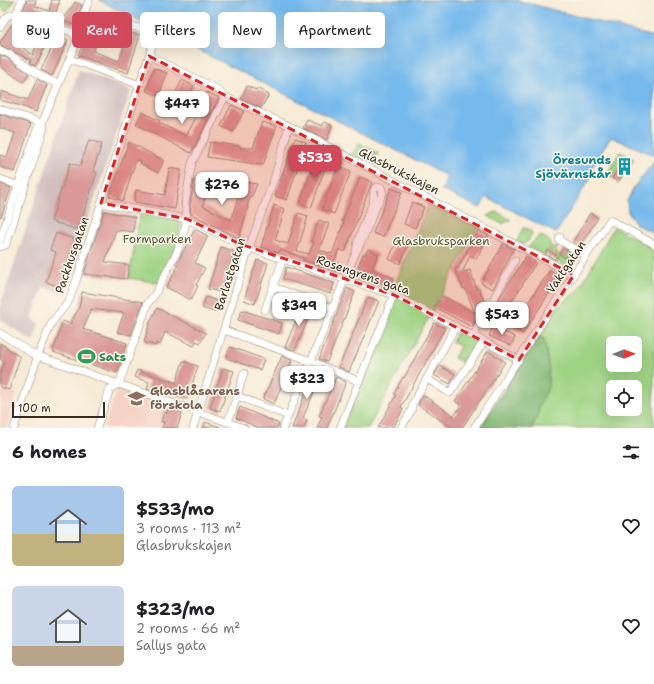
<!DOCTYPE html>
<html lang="en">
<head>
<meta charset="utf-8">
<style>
  :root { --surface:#fff; --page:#f6f6f6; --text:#202124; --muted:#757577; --accent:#d1495b }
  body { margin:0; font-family:"Shantell Sans",sans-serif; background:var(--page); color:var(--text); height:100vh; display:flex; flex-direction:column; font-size:15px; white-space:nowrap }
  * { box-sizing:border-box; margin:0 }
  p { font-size:13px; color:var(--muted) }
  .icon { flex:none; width:22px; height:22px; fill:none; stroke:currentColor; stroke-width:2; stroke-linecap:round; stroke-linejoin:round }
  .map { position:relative; height:428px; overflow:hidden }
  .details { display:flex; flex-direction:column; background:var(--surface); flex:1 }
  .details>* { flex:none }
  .guide { position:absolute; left:12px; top:12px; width:400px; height:36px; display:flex; gap:8px }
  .needle { width:26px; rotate:89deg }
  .fabs { position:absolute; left:606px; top:336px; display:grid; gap:8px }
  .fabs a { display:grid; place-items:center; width:36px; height:36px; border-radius:6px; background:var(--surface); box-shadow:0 4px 16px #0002; font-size:20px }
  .scale { position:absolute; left:12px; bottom:10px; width:93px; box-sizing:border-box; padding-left:4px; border:2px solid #3b2a1e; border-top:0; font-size:11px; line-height:14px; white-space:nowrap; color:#3b2a1e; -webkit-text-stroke:3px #fbf7ec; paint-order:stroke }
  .price { position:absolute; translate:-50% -34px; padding:0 9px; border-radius:8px; background:#fff; color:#222; font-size:13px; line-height:26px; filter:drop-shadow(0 1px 2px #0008) }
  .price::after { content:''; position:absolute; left:50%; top:24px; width:12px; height:9px; margin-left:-6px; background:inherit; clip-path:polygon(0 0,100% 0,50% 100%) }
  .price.current { background:var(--accent); color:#fff }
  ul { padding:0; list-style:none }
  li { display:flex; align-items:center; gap:12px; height:100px; padding:0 12px }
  li span { display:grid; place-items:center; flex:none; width:112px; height:80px; border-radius:6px; color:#555 }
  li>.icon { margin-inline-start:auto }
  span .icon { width:48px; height:48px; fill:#fffc; stroke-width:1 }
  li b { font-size:17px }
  h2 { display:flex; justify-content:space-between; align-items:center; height:48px; padding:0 12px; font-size:17px }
  .chip { padding:0 14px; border-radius:6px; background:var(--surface); box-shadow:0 4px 16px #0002; font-size:14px; line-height:36px }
  .chip.current { background:var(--accent); color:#fff }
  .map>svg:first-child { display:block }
</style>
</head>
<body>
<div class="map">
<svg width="654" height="428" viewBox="0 0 654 428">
  <rect width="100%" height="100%" fill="#fbf7ec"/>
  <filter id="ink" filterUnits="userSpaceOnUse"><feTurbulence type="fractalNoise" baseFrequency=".025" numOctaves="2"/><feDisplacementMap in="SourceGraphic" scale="8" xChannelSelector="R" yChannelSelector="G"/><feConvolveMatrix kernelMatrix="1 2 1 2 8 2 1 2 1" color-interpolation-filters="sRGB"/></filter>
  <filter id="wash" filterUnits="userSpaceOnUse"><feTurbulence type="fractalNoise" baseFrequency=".012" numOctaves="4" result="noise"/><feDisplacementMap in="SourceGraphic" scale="16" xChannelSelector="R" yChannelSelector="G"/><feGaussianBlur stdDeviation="0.9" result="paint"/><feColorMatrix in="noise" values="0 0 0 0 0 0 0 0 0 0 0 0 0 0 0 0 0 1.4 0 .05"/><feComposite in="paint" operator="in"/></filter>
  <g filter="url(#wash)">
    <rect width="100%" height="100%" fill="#f7ebd6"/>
    <g fill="#f6d2c4">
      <path d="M119,384L186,408L179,428H104Z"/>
      <path d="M0,388L17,394L6,428H0Z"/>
    </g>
    <path fill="#d1bfbe" d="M79,70L131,90L63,293L43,287L32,318L39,324L33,342L0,319V306Z"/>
    <g fill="#9fd384" stroke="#6d7e51" fill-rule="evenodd">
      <path d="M0,0H15L6,12L0,6Z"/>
      <path d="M359,143L378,153L371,166L351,156Z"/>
      <path d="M620,152L634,159L619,182L607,174Z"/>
      <path d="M429,203L479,226L368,428H343L398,292L393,289Z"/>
      <path d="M497,212L511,220L502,224L488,216L493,213Z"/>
      <path d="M140,214L181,221L176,249L159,283L129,278Z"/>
      <path d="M614,227L654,250V428H480L557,307L578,291ZM613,343H635V365H613ZM613,387H635V409H613Z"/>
      <path d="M523,228L529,229L532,233L528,241L523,244L517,241Z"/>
      <path d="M539,236C543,236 549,239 551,244L550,248L559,245L555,252L564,258L569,251L575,254L567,267L555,260L557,257L553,255L551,258L548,256L551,251L548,250L544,255L528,247Z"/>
      <path d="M457,332L479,343L465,364L454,358L460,346L452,342Z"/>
    </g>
    <path fill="#7fb572" stroke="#5d7048" d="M539,337L544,338L549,369L548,388L539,406V412L532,428H480Z"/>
    <g fill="#76b9ec" stroke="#587285">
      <path d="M99,0H517L650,36L654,38V155L611,137L589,172L592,175L556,233L486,197L480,208L442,190L447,176Z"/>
      <path d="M654,162V233L636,224L628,212L627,201L634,187Z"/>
    </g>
    <g id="blocks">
      <g fill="#da9896" fill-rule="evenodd">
        <path d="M27,0H36L35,6L49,11L52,0H60L53,21L23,11Z"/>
        <path d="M75,2L82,5L74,25L62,20Z"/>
        <path d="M15,20L50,31L41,56L35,66L30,63L31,60L0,45V42ZM23,31L39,37L33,55L15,42Z"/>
        <path d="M92,24L140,35L128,73L90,60L78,55ZM99,39L125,44L119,61L93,51Z"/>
        <path d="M58,35L68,40L52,76L41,70Z"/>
        <path d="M0,55L7,58L29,74L23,82L0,66Z"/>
        <path d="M154,68L167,73L159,96L146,91Z"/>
        <path d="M37,79L47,85L36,112L21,106L0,100L1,91L28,100Z"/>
        <path d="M182,80L194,86L183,108L171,102Z"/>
        <path d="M247,86L256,90L257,88L269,95L261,108L241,99Z"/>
        <path d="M207,92L219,98L191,153L136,124L142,112L160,121L159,123L186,136L197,116L195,115Z"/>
        <path d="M231,105L244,111L233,132L221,126Z"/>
        <path d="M0,114L31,124L15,172L0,167V155L7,157L15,133L0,128Z"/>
        <path d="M307,120L323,126L324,122L332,125L327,140L303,128Z"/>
        <path d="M262,122L276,126V128L263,165L207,157L210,142L240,146V148H253Z"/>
        <path d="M295,138L306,142L287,200L275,196Z"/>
        <path d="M89,140L102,144L93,171L97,173L78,230L51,221L70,163L80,166Z"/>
        <path d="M129,142L163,160V162L158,173L140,163L141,161L136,160L123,201L109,196Z"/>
        <path d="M318,150L330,154L311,208L300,203Z"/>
        <path d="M625,159L632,163L618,182L612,178Z"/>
        <path d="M338,166L351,171L334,214L322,209Z"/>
        <path d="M169,168L181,170L175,209L134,202L136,190L165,195Z"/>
        <path d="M200,176L209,177L203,206L231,220L239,194L229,193L231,180L257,184L252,196H250L247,207H248L239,238L191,214L190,205L194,180L199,181Z"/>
        <path d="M360,177L372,182L345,252L339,249L334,263L338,264L336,271L303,260L304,258L280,250L279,253L261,247L274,205L285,209L275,240L288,244L298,213L308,216L297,251L309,254L314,242L311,241L319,220L329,224L319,250L332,254L344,222H342Z"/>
        <path d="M0,184L11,188L1,217H0Z"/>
        <path d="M391,188L402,192L383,237L373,233Z"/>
        <path d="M412,202L424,207L415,228L404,224Z"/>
        <path d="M104,211L135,217L133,232L116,230L105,262L129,265L127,279L84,274Z"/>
        <path d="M590,213L598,218L580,246L573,242Z"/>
        <path d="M195,229L208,236L195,263L205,268L196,285L198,286L191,300L166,287L178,266L176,265Z"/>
        <path d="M478,231L489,236L476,259L470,255L462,273L470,270L477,290L479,288L484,301L472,327L434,307L437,301L440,302L443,296L475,313L465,288L463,289L455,269L458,268Z"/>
        <path d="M56,233L75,239L60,287L46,282L56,252L50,250Z"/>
        <path d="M398,239L409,243L400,264L389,259Z"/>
        <path d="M503,244L514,249L493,289L481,283Z"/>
        <path d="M221,247L234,251L220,292L208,289Z"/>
        <path d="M563,248L569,251L565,258L559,254Z"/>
        <path d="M368,249L378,254L372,269L394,278L391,287L369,278L368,280L355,275L363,254L365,255Z"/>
        <path d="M548,250L558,256L556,260L545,254Z"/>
        <path d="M526,256L536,263L500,320L490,313Z"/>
        <path d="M257,260L268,263L255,304L244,300Z"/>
        <path d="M286,267L334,283L331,294L283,279Z"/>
        <path d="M550,270L560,276L523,334L512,327Z"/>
        <path d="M347,288L355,292L327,362L319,359Z"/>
        <path d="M82,292L143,302L131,335L117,332L124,313L91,309L83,329L127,343L117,373L53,352L63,321L70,324L79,308Z"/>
        <path d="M206,297L217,301L214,312L202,308Z"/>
        <path d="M368,297L379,301L349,372L339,367Z"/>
        <path d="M303,303L313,307L295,350L285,347Z"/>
        <path d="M157,308L206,333L200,343L196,341L194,346L165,332L160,345L156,343V346L144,342L150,322Z"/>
        <path d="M242,310L282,323L279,334L238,320Z"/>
        <path d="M434,323L445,328L401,407L403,409L393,428H378L396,395L394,394L403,377L404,378Z"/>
        <path d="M493,327L515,337L511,346L489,336Z"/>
        <path d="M0,343L20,357L9,390L0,387V375L4,362L0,359Z"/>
        <path d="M230,347L264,359L260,370L226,358Z"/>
        <path d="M488,351L505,362L462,428H453L418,405L423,395L454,416L461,405L455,401Z"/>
        <path d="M282,356L292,360L274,404L263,399Z"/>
        <path d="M183,361L198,366L187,399L167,392L166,395L147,389L149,382L134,377L137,370L176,383Z"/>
        <path d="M440,366L455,374L450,384L434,375Z"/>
        <path d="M223,368L234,371L220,411L210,408Z"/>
        <path d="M315,368L323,371L303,418L307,420L304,428H292Z"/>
        <path d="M336,377L346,382L327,428H317L322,417L319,416Z"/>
        <path d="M240,407L279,424L277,428H259L236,418Z"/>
        <path d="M168,409L182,413L177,428H162L164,422H161L164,412L167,413Z"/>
        <path d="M205,422L220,427V428H203Z"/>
      </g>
    </g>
  </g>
  <g filter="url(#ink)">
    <use href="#blocks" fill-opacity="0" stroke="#998a7a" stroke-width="1"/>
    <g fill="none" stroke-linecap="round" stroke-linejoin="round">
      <defs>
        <g id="street">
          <path d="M16,14L22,0"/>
          <path d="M0,27C4,21 7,13 16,14L71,32L75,36L77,41L42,123L38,126L0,240"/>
          <path d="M75,36L83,17"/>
          <path d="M0,50L9,54L41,76L58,84"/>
          <path d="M149,56L217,89L225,97L289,126L574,275"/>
          <path d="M70,59L140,85"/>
          <path d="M0,109L42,123L44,128L6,245L0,247"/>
          <path d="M0,179L23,187"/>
          <path d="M101,203L187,219L249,248L394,295L491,345L519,360"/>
          <path d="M560,237L559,240L586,256"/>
          <path d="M283,259L273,287L333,308"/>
          <path d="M265,310L273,287"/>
          <path d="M224,330L311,361L358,381"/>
          <path d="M0,333L33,354L244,428"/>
          <path d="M474,335L489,303L493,300L515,260"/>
          <path d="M427,379L450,393L484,341"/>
          <path d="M237,396L244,373"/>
          <path d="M228,422L237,396L288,416"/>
          <path d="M14,428L38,355L52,322L69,301L76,281L157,31L83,17L89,0"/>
          <path d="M97,428L110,389L119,384L148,303L155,294L177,252L182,238L187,219L185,203L192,163L225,97"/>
          <path d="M193,428L249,248L274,179L289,126"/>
          <path d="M283,428L356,252C367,233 372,212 383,193L381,187H376L374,190L373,202L358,240L356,252"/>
          <path d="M340,428L394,295"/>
          <path d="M401,428L412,409V405L456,326"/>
          <path d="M474,428L556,301L610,220L654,244"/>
        </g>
      </defs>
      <use href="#street" stroke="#998a7a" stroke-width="8"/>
      <use href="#street" stroke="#fff" stroke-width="7"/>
    </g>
  </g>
  <path fill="#d62828" fill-opacity="0.2" stroke="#d62828" stroke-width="3" stroke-dasharray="8 5" stroke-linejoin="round" d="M149,56L574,275L519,360L394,295L240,244L187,219L101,203Z"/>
  <defs>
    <symbol id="building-bare" viewBox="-9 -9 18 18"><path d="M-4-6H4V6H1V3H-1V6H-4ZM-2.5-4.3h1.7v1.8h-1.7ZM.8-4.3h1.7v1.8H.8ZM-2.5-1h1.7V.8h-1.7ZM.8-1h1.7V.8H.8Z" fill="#0f9aa8" stroke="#fbf7ec" stroke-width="2.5" paint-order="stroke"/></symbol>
    <symbol id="stadium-bare" viewBox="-9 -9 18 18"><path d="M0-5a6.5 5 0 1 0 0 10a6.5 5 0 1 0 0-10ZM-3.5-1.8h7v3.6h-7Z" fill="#2e9e5b" stroke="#fbf7ec" stroke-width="2.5" paint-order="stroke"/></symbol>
    <symbol id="school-bare" viewBox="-9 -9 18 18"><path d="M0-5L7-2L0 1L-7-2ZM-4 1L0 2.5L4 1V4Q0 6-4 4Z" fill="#8d6e63" stroke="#fbf7ec" stroke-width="2.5" paint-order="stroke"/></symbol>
  </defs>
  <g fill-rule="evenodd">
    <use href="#building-bare" x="612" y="154" width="25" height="25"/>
    <use href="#stadium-bare" x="74" y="344" width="25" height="25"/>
    <use href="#school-bare" x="124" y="386" width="25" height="25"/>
  </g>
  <g text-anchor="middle" stroke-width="3" stroke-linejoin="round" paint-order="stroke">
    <g font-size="12" font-weight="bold" fill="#0d838f" stroke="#fbf7ec" text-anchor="end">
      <text x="611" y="164">Öresunds<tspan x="611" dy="14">Sjövärnskår</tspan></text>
    </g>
    <g font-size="12" fill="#3b2a1e" stroke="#fbf7ec">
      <text transform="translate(399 171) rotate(27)" y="4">Glasbrukskajen</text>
      <text transform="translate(72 255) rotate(-71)" y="4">Packhusgatan</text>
      <text transform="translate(566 267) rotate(-56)" y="4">Vaktgatan</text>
      <text transform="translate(230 274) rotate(-72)" y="4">Barlastgatan</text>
      <text transform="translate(363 275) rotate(19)" y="4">Rosengrens gata</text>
    </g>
    <g font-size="12" fill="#545438" stroke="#fbf7ec">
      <text x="157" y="243">Formparken</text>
      <text x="441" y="245">Glasbruksparken</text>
    </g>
    <g font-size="12" font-weight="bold" fill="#27864d" stroke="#fbf7ec" text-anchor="start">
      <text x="99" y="361">Sats</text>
    </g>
    <g font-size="12" font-weight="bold" fill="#785e54" stroke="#fbf7ec" text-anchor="start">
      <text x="150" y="395">Glasblåsarens<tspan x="150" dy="14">förskola</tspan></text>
    </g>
  </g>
</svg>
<div class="fabs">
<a><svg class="needle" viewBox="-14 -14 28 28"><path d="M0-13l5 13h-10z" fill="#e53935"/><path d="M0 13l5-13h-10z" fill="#757577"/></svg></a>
<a><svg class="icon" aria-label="locate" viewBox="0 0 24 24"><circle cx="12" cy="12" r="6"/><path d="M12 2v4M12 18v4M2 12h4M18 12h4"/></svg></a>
</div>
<div class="scale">100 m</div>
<b class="price" style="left:182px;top:125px">$447</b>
<b class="price current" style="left:315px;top:179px">$533</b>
<b class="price" style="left:222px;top:206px">$276</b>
<b class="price" style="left:299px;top:327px">$349</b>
<b class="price" style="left:502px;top:336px">$543</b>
<b class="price" style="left:307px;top:400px">$323</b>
<div class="guide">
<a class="chip">Buy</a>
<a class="chip current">Rent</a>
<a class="chip">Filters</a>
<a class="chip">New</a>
<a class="chip">Apartment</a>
</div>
</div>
<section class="details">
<h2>6 homes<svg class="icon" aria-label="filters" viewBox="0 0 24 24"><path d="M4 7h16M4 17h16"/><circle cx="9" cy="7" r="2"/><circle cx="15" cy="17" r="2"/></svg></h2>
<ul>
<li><span style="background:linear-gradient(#a9c7e8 60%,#c2b280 0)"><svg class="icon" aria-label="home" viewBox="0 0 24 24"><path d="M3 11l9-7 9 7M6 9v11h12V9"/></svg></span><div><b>$533/mo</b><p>3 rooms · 113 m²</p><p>Glasbrukskajen</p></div><svg class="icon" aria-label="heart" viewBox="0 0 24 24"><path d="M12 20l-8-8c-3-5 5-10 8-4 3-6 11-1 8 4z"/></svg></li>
<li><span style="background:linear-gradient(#c9d6e8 75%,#b9a48a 0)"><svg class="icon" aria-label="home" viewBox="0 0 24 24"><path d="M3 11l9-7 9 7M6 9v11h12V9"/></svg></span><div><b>$323/mo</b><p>2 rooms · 66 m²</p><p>Sallys gata</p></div><svg class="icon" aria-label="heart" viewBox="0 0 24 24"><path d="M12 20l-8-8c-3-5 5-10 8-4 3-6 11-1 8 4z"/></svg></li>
</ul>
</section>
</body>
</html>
